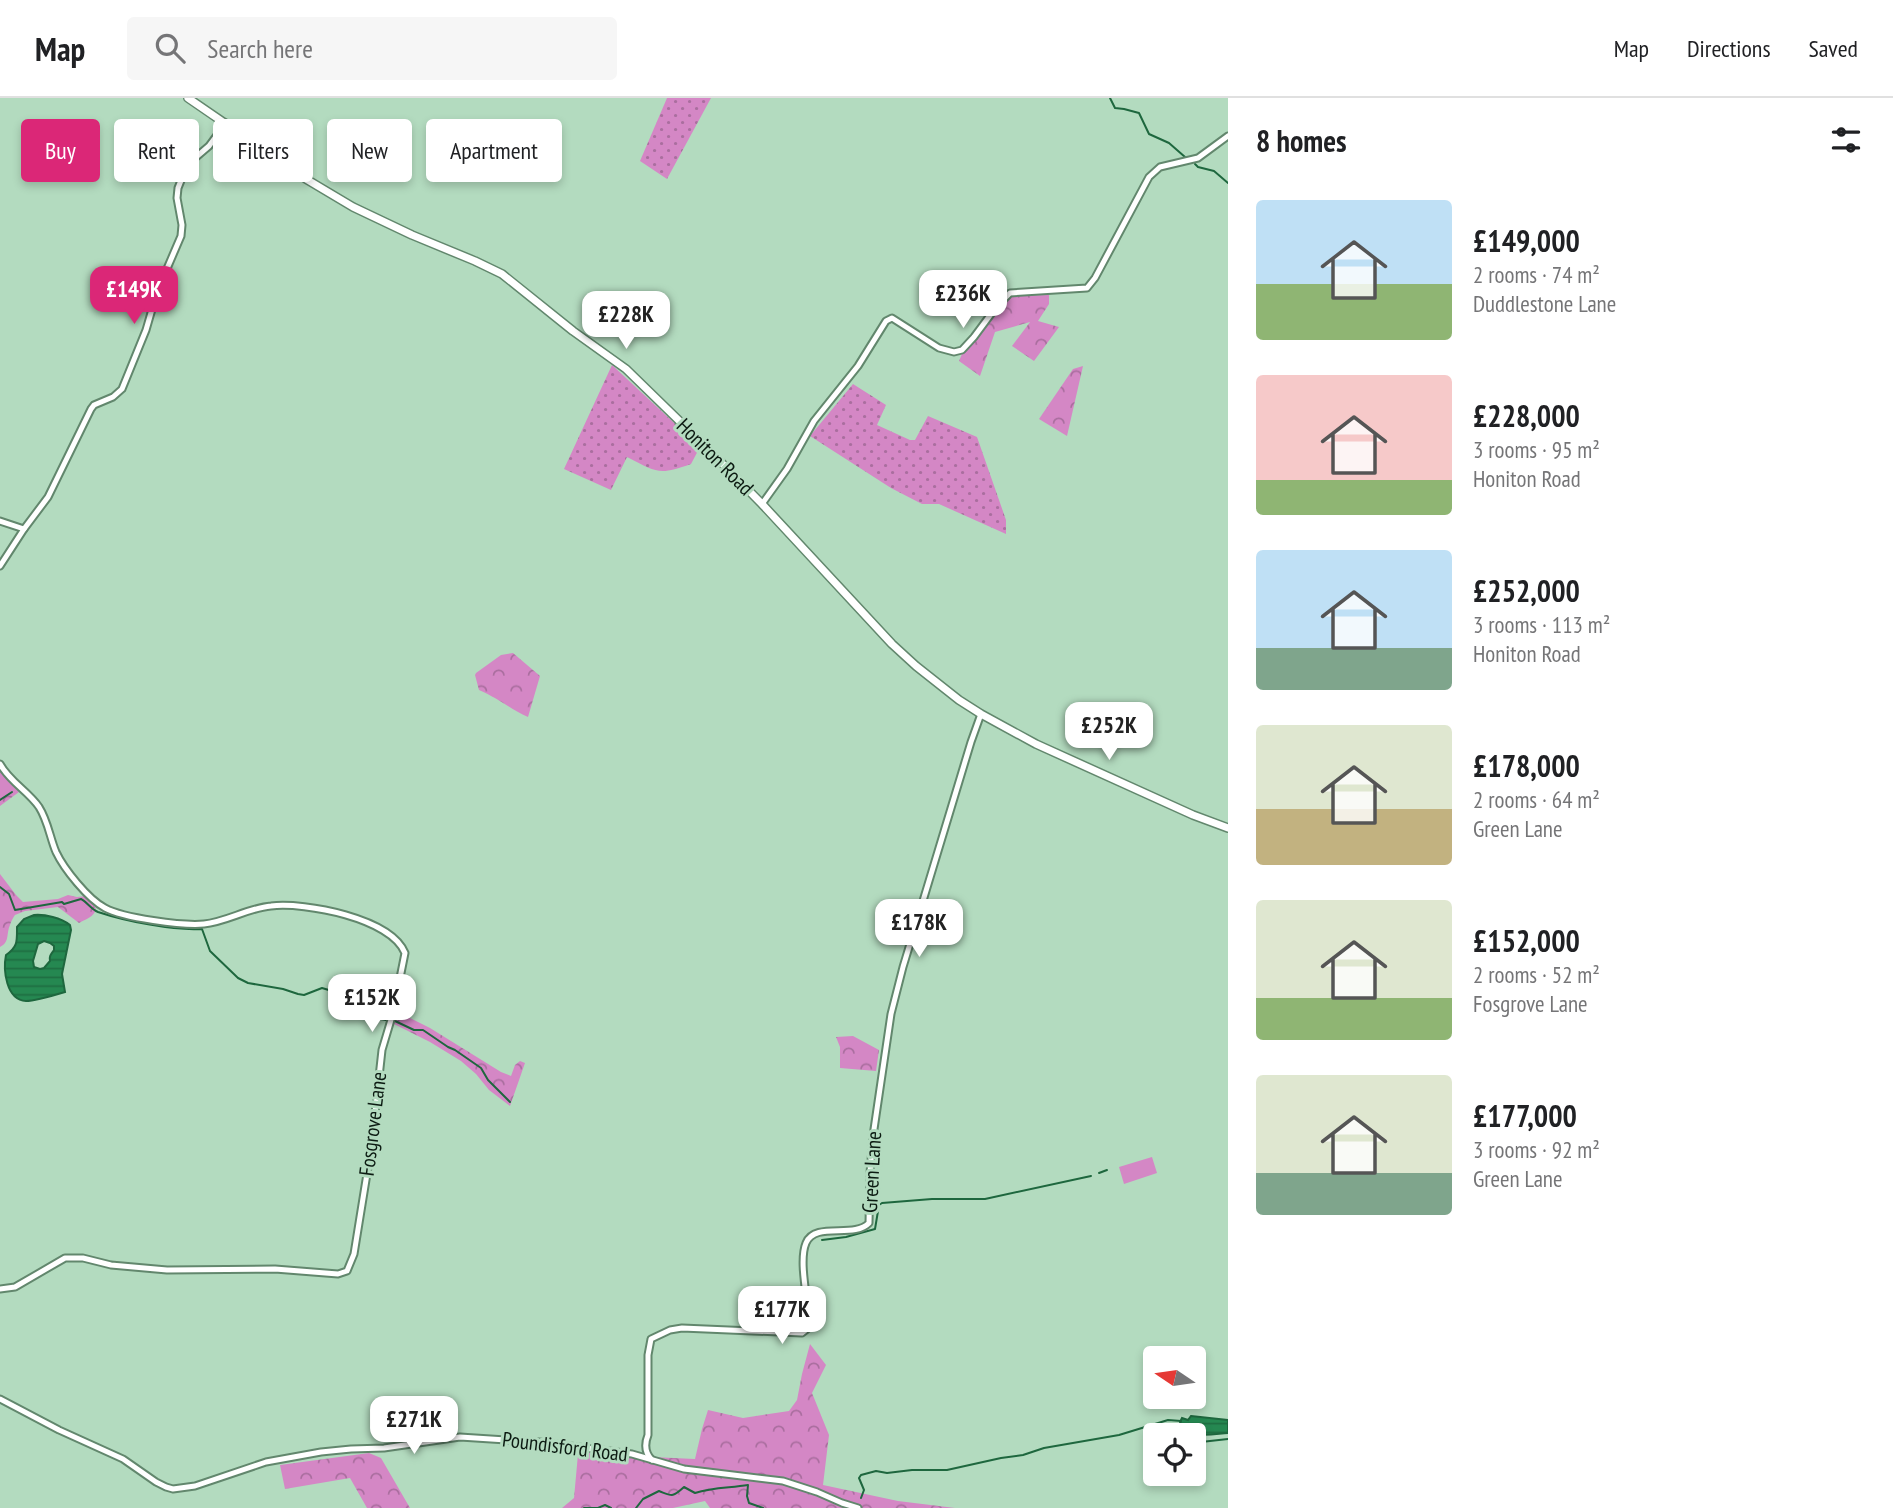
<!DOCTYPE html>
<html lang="en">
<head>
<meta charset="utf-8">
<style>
  :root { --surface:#fff; --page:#f6f6f6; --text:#202124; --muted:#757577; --line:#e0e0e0; --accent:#db2777 }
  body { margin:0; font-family:"PT Sans Narrow",sans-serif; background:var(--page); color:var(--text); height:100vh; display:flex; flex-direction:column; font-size:26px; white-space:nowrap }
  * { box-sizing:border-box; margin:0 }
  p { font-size:23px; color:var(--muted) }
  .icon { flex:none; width:38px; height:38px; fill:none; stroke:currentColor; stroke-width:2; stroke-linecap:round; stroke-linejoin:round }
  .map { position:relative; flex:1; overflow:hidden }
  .side { display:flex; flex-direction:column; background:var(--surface); width:665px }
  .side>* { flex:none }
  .top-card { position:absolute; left:21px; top:21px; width:665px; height:63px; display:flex; gap:14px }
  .needle { width:46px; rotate:283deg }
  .fabs { position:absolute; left:1143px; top:1248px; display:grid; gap:14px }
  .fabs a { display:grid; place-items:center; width:63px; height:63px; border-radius:7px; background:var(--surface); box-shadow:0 4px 10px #0003; font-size:35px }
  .price { position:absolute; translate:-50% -60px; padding:0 16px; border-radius:14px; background:#fff; color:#222; font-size:23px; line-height:46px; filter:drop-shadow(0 2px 4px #0008) }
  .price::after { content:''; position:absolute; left:50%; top:42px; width:21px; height:16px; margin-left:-10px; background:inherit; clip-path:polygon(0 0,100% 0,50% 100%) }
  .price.current { background:var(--accent); color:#fff }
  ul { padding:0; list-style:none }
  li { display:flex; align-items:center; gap:21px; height:175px; padding:0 28px }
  li span { display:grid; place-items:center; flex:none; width:196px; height:140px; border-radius:7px; color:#555 }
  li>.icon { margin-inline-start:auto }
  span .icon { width:84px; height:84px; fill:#fffc; stroke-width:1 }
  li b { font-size:30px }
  h2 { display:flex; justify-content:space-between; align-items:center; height:84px; padding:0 28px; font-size:30px }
  .pill { padding:0 24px; border-radius:7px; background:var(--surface); box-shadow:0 4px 10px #0003; font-size:24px; line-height:63px }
  .pill.current { background:var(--accent); color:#fff }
  header { display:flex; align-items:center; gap:42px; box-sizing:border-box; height:98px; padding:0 35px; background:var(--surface); border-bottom:2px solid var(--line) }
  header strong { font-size:33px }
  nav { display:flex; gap:38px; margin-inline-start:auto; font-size:24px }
  .search { width:490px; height:63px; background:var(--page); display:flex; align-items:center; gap:18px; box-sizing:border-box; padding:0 24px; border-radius:7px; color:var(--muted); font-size:26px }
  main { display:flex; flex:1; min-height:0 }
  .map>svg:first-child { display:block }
</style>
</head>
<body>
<header>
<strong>Map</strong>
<div class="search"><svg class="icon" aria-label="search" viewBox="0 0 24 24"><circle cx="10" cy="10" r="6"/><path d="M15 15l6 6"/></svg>Search here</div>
<nav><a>Map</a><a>Directions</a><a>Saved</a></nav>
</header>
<main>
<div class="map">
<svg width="1228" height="1410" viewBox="0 0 1228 1410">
  <defs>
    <pattern id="grass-dots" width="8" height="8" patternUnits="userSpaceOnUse" patternTransform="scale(1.75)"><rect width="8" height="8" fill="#d487c5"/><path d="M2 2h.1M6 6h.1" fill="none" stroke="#aa6e9f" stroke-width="1.8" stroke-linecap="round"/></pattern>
    <pattern id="forest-crowns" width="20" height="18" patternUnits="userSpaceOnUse" patternTransform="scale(1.75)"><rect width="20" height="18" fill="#d487c5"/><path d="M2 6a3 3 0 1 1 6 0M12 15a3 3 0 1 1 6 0" fill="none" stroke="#aa6e9f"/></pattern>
    <pattern id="water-rules" width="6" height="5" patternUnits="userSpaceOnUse" patternTransform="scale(1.75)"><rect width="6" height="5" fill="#258851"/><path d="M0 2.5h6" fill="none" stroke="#1e6e42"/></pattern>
  </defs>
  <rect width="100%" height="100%" fill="#b3dbbf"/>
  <g fill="url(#grass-dots)">
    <path d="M667,0H711L667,81L640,63Z"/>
    <path d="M612,267L700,349L691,366C658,378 657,374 627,359L611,392L564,371Z"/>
    <path d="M853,286L886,307L877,327L910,342H915L928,318L977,339L1006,422V436L939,406H922L891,390L810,338Z"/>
  </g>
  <g fill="url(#forest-crowns)">
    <path d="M1049,197V206L1038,223L1059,229L1034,263L1012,248L1030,224L995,234L980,278L959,263L962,256L1011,198Z"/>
    <path d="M1083,268L1067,338L1039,321L1073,271Z"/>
    <path d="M513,555L540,578L528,619C510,611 498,600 479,592L475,577L476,575L501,557Z"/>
    <path d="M1,673L19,694L0,708V674Z"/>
    <path d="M0,776L16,797L23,804L58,801L68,797L77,799L87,798L96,811C94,819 86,821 79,825L58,809L25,813L15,817C13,820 11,823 10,827C6,836 10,844 0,849Z"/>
    <path d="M398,914L430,930L501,974L511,978L515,967L520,963L525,965L510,1008L489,992L476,976L461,963L430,944L394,926Z"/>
    <path d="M853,938L879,952L876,973L840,970V949L836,939Z"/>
    <path d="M810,1246L826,1267L812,1295L829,1337L823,1387L898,1403L955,1410H710L705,1403L673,1410H562L574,1400L578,1356L583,1352L631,1358L695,1361L702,1331L708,1312L743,1320L789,1313L797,1302L802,1276Z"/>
    <path d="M369,1355L381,1360L410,1410H367L350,1380L285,1391L280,1367Z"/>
  </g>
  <path fill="#d487c5" d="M1152,1059L1157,1075L1124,1086L1119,1069Z"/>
  <g fill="url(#water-rules)" stroke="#1e673e" stroke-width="2" fill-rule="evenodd">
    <path d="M34,817C45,816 61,820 70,827L71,832L62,876L65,894C55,897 35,903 26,903C6,902 3,872 6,857C18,849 17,843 17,829L24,821ZM44,843L50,845L54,848V852C51,856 49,858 50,863L44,870L40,871L34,869L33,863L38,846Z"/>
    <path d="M1191,1318L1228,1322V1335C1211,1336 1188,1342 1180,1324L1182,1320L1188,1322Z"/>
  </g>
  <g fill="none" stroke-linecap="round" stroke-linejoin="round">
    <g stroke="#1e673e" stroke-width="2">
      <path d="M1110,0L1115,10L1124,11L1139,15L1149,36L1169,45L1185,59"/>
      <path d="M1195,66L1198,69L1214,73L1228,85"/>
      <path d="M0,702L12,694"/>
      <path d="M0,789L9,796L15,812L62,804L64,806L81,801C87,804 91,811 98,814C125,823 174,833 202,831L210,853L238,880L248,885L283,891L298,896L304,897L322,890L342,896L355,894L360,897C362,920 366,920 387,922"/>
      <path d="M395,923L414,932H423L448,949L455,952L481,970L488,982L510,1004"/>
      <path d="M1099,1075L1107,1072"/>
      <path d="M822,1142L846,1139L875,1131L879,1107L882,1105L932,1101H985L1091,1078"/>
      <path d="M1184,1330V1333L1188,1337"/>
      <path d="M1194,1341L1201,1344L1228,1341"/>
      <path d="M861,1400L864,1392L859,1380L861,1377L876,1373L887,1375L912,1372H947L1001,1360L1023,1357L1044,1350L1119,1337L1168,1322L1181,1323"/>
      <path d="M584,1410H598L605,1407L611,1410"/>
      <path d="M636,1410L643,1401L659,1393C672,1398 672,1400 684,1389L695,1395C713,1389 730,1390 748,1387L747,1398L749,1405L763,1410"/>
    </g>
    <defs>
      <g id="minor">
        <path d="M762,406L787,371L814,323L858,268L886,223L892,220L939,250L954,254L962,252L974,239L997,208L1010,195L1087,190L1095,180L1149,79L1160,69L1198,60L1228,38"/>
        <path d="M0,423L24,431"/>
        <path d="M0,468L24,431L48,399L91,311L94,307L113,299L122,291L146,232L157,194L181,138L182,127L177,100L178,90L186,70L195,60L209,48L226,25"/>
        <path d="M0,666C10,684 28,693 39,709C48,723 50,740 56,754C64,771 88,801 105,810C123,820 183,828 204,826C226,824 248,810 271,808C305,804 391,820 405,855L393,915L382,952L371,1051L354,1156L347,1173L338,1176L275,1171L167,1172L111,1167L83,1160H65L15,1189L0,1191"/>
        <path d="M0,1301L59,1332L123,1361L156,1384L166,1389L173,1391L195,1388L266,1364L321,1354L351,1351L384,1350L460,1339L539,1344L632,1356L684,1371L783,1383L817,1394L842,1405L858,1410"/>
        <path d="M652,1362C645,1355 644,1347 648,1337V1257L651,1241L670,1232L682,1230L802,1235L807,1231L809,1227C809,1205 798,1164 806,1145C815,1123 854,1141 869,1125L870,1075L873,1038L891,916L903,869L971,644L981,616"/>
      </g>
      <path id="secondary" d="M188,0L306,81L353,109L412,137L475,163L502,176L573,233L626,271L703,346L762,406L892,546L916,568L959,602L981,616L1036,646L1193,717L1228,730"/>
    </defs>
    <use href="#minor" stroke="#62876d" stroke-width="9"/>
    <use href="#secondary" stroke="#62876d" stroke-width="10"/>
    <use href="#minor" stroke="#fff" stroke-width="5"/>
    <use href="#secondary" stroke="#fff" stroke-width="7"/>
  </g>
  <g text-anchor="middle" stroke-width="6" stroke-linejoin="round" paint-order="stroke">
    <g font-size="21" fill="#0c1b12" stroke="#b3dbbf">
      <text transform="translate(715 359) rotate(45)" y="7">Honiton Road</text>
      <text transform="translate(373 1026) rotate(-83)" y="7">Fosgrove Lane</text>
      <text transform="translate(872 1074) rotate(-87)" y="7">Green Lane</text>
      <text transform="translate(565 1349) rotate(7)" y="7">Poundisford Road</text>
    </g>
  </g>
</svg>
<div class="fabs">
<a><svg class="needle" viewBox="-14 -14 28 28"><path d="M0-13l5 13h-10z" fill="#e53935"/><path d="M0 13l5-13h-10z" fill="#757577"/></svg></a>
<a><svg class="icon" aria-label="locate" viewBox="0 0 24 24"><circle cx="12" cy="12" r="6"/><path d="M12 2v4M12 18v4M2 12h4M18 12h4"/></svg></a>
</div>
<b class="price current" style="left:134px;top:228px">£149K</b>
<b class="price" style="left:963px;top:232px">£236K</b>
<b class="price" style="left:626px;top:253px">£228K</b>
<b class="price" style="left:1109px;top:664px">£252K</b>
<b class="price" style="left:919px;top:861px">£178K</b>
<b class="price" style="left:372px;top:936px">£152K</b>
<b class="price" style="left:782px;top:1248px">£177K</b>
<b class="price" style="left:414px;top:1358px">£271K</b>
<div class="top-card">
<a class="pill current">Buy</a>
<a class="pill">Rent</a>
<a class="pill">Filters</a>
<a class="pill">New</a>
<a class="pill">Apartment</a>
</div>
</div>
<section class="side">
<h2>8 homes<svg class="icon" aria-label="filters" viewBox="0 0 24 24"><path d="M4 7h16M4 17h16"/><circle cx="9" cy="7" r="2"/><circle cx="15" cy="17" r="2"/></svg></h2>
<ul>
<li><span style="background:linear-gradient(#bfe0f5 60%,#8fb573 0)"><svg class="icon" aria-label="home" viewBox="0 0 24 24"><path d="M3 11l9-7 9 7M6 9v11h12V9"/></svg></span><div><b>£149,000</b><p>2 rooms · 74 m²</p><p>Duddlestone Lane</p></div></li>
<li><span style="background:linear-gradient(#f6c9c9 75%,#8fb573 0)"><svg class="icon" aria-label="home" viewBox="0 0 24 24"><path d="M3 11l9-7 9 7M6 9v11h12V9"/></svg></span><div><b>£228,000</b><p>3 rooms · 95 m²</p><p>Honiton Road</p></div></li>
<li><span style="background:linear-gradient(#bfe0f5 70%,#7fa58c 0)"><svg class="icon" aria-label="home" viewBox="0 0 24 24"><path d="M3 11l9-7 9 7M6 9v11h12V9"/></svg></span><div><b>£252,000</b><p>3 rooms · 113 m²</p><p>Honiton Road</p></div></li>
<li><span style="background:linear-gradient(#dfe7d0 60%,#c2b280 0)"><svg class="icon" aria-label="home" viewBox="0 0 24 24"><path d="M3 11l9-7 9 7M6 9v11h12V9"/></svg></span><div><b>£178,000</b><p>2 rooms · 64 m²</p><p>Green Lane</p></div></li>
<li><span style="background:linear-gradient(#dfe7d0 70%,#8fb573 0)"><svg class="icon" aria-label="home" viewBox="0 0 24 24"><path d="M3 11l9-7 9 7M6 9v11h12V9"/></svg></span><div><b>£152,000</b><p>2 rooms · 52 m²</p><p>Fosgrove Lane</p></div></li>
<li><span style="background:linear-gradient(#dfe7d0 70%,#7fa58c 0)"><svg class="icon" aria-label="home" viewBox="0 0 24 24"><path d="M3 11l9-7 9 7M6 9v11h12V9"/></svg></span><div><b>£177,000</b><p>3 rooms · 92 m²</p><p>Green Lane</p></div></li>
</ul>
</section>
</main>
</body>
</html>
